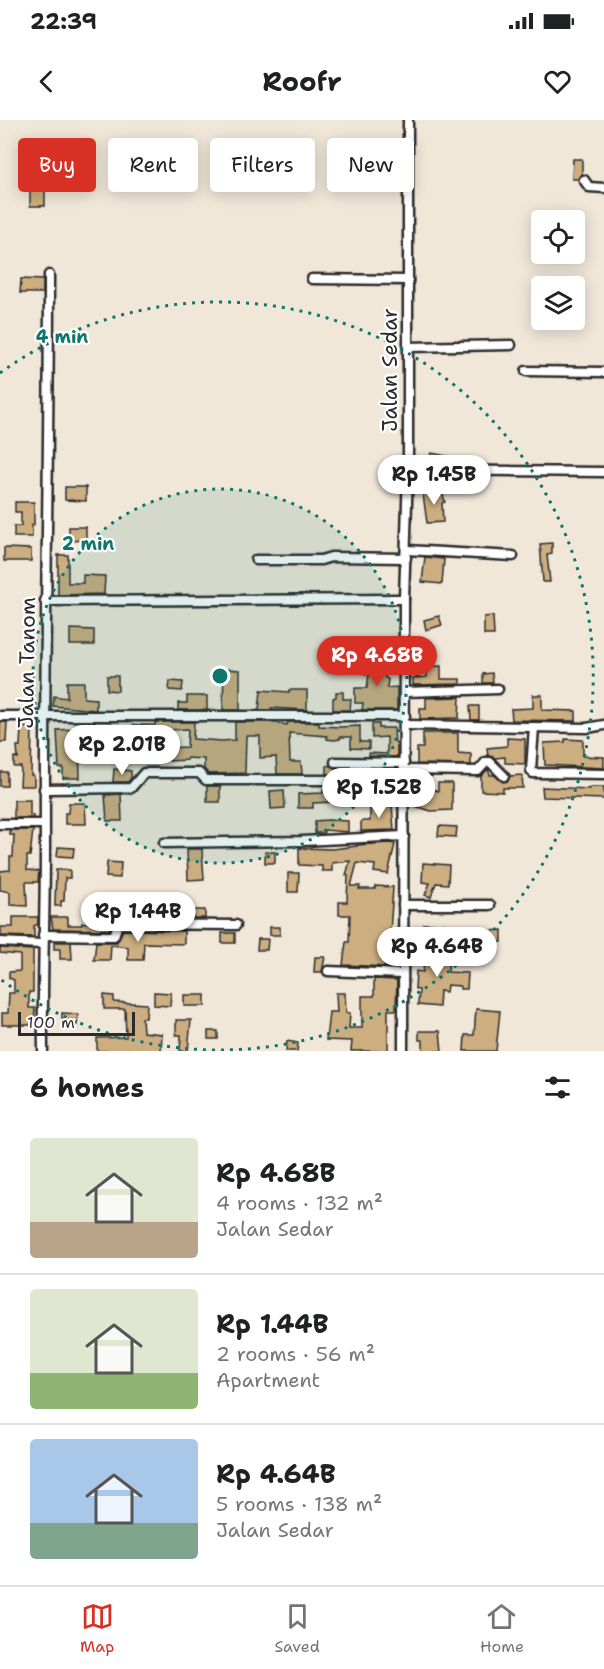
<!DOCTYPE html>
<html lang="en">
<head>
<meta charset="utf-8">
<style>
  :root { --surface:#fff; --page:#f6f6f6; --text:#202124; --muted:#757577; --line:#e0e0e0; --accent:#d93025 }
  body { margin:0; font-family:"Shantell Sans",sans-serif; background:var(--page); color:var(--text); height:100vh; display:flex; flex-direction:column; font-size:22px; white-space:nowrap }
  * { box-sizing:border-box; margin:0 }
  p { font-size:20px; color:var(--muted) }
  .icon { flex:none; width:33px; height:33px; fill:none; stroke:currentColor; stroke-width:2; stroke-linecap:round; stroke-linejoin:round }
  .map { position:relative; height:931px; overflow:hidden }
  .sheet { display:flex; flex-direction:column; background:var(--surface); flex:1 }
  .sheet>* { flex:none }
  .top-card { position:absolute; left:18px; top:18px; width:568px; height:54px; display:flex; gap:12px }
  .controls { position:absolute; left:531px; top:90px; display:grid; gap:12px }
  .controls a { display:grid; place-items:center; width:54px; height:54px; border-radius:6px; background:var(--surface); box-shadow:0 3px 15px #0003; font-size:30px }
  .scale { position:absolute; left:18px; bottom:15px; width:117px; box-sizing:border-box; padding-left:6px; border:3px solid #2b2b2b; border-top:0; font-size:16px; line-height:21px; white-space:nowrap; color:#2b2b2b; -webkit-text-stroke:4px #fff; paint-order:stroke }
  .price { position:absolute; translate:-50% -51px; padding:0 14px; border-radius:21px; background:#fff; color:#222; font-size:20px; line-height:39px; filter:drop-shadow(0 2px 3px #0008) }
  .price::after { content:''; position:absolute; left:50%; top:36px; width:18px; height:14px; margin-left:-9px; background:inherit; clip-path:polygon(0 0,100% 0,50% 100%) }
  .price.on { background:var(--accent); color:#fff }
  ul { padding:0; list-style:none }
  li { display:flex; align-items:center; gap:18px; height:150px; padding:0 30px }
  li+li { border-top:2px solid var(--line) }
  li span { display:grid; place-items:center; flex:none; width:168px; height:120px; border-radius:6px; color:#555 }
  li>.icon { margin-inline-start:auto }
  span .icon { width:72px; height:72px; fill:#fffc; stroke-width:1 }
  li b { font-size:26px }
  h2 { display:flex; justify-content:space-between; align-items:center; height:72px; padding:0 30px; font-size:26px }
  .pill { padding:0 21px; border-radius:6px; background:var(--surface); box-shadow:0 3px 15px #0003; font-size:21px; line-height:54px }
  .pill.on { background:var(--accent); color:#fff }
  .status { display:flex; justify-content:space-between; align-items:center; height:42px; padding:0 30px; background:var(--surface); direction:ltr }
  .status svg { height:16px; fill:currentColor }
  header { display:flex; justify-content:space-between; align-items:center; height:78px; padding:0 30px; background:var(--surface); font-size:27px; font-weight:700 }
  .tab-bar { display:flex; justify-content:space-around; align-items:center; height:84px; border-top:2px solid var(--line); background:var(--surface); font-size:16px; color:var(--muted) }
  .tab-bar a { display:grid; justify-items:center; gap:3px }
  .tab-bar .on { color:var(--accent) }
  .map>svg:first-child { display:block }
</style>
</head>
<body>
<div class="status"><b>22:39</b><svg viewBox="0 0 49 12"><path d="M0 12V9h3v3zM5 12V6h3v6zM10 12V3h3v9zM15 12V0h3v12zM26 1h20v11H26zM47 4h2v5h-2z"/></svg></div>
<header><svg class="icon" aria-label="back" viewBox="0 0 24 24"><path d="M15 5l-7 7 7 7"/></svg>Roofr<svg class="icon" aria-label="heart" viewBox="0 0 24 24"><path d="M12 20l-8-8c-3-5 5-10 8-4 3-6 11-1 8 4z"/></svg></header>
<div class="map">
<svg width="604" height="931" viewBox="0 0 604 931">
  <rect width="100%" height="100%" fill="#f0e7d9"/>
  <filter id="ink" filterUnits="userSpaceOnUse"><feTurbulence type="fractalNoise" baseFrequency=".0167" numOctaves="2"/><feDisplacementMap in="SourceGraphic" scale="12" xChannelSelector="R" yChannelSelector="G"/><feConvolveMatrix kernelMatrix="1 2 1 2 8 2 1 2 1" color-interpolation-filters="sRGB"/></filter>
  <g filter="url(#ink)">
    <g fill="#ccae80" stroke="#2b2b2b" stroke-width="1.5">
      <rect x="77" y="38" width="15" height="18"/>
      <path d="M573,39H582V54L578,59H572Z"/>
      <path d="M30,67L45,68V86H30Z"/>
      <path d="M21,159L43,160V173H20Z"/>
      <path d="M431,333L452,337L450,344L428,343Z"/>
      <path d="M65,367H86V381L65,380Z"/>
      <path d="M441,369L445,382L442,383L443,402L427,403L423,374Z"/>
      <path d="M15,382H34V405H32V417H14V406H21V392H15Z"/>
      <path d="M69,407H86V420L69,421Z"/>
      <path d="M552,423V434L547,435L550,462H543L540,424Z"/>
      <path d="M4,428L31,429V441H4Z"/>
      <path d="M58,435H68V463H83V455L105,456L104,474L58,475Z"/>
      <path d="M425,437L444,439L442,464L422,462Z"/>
      <path d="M439,496L442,505L426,510L424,500Z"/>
      <path d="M493,496L494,515H484V497Z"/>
      <path d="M70,509L94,510V525H70Z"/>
      <path d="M389,532V542L386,543L385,558L388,559L387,568L397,567V590H362L363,583H355V568H367L369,554H365V544H373L372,533Z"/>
      <path d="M441,546V559H460V564L413,565V558L427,557L426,547Z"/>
      <path d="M224,549L240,550V590H223Z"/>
      <path d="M492,553L493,563H483V554Z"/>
      <path d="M107,556H118V571L107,570Z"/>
      <path d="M170,561L183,562L182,571L169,570Z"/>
      <path d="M67,562H84V578L96,579V590L53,586L54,576L67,578Z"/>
      <path d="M261,570L289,572V570H307V590L271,588V590H259Z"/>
      <path d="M336,572H343V579H351L350,590H333V578L336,577Z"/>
      <path d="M533,575H542V590L576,591V601L512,600L511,589L533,588Z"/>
      <path d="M187,576H207V590H178V583H187Z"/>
      <path d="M460,577L459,598L420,599V588H426V578Z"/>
      <path d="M470,586H479V600H471Z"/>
      <path d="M0,602H7L6,622H0Z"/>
      <path d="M155,602H194L193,619L222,621L235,620V602H269L287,605L288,602H319V606L341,607L360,606V622H369V629L351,628V617H340V619L334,620L327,619V616L289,613L290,642H301L302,654H277L276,637L260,638V616H246L245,653L209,654L204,649V639L187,638V640L169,641L168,628L187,627L188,609L149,611V614H146V638H133V618H124V611H133V605H155Z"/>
      <path d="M372,604H379V608H394L395,622L397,623V637L369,636V633L387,634V617L372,618Z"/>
      <path d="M21,607L32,608L31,655L34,656V666H20L21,647H14V637L18,638L17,626H20Z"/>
      <path d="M111,607V618L79,622L80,658H63V648H59L57,610Z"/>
      <path d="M423,613H458V633L471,634V645L417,644V628H423Z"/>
      <path d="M507,618L525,619V644L505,643V637L495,638L488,636L487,628L507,626Z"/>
      <path d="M565,619L583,620V636L604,637V648L545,645L544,623L565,622Z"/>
      <path d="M330,645L334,648H343V654H327V646Z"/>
      <path d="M114,649L131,651V658L128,662H113Z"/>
      <rect x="365" y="649" width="32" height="5"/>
      <path d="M488,649L490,655H494L503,662L508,661L510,656L522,655L523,668H503V672L481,671V656Z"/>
      <rect x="0" y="652" width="7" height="14"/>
      <path d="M438,663H452V690L431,691L411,685L417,664L438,671Z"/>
      <rect x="207" y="666" width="13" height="16"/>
      <path d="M346,666H397V673H355V675L346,676Z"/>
      <path d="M542,667L590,669V667H604V679L543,677Z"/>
      <path d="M333,668L334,682L313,683V688H298V674L323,673V669Z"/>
      <path d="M284,670L285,688L271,689L270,671Z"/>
      <path d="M121,674L122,701H107L105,675Z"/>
      <path d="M14,680H30V695H33V698H14Z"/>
      <path d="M69,683H85L86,704H65V693H68Z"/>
      <path d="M370,686H392L394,710L361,711V701H370Z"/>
      <path d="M328,700L348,701V712L324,710V713H315V701Z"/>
      <path d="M439,706L457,707L456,717L438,716Z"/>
      <path d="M10,710H33L30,736H27V750L39,751L38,762H26L27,786L10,785V772L0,770V751L10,750V737H13L14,715H10Z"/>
      <path d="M389,723L395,724L388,754L374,752L375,745L357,743L351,766H360L359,769H375V766L393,767L389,829H396V838H390V847L343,845L346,822H349L350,795H339V782H347L348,756L346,755L350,741L332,743V751H322V746L299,745V728L332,729L357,726V725Z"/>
      <path d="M58,727L74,728L73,737L57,736Z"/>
      <path d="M187,729H202L204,759L188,760Z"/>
      <rect x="265" y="732" width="10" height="11"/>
      <path d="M107,742L121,743L120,758L106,757Z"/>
      <path d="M423,743L449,745L448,764L436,763L431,777L425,775L430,763L422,762Z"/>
      <path d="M56,750H70V758H65L64,781H61V786H55Z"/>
      <path d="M288,753H299L298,772H288Z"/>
      <rect x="193" y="790" width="12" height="8"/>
      <path d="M13,797H38V804L34,806V817L1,816V807H13Z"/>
      <path d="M51,797H68V805H82V803L91,802V804H111L109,810L53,809Z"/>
      <path d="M424,804H445V817L424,816Z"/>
      <rect x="270" y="807" width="10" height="8"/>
      <path d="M123,810L184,811V824L144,823L143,840H128V827L111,825L110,840H94L96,822H117Z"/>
      <path d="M502,810V822L472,825L471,812Z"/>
      <rect x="222" y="813" width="13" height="10"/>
      <path d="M258,819H268L267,830H257Z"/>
      <path d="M54,822H71L72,839H60V829H54Z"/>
      <path d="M0,828L33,830V872H29V888H35L34,905H2V893H8L9,873H14V860L9,858V852L20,851V835L0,833Z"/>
      <path d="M425,829L449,830L448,852L468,853L467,869H460V866L447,865L446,872L440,871L439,887L418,885L419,870L415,869L416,851L423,852Z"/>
      <path d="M315,837H325L322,852H314Z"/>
      <path d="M374,859L397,860L396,890H388V931H351L352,921L326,920L329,892H337L336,873H345L346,893H350L349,908H362V876H374Z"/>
      <path d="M154,872L171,873L170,886L154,885Z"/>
      <path d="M104,875L114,876V882L147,884L146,898H142L143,912L162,914L161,931H97V918L126,917L125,889H104Z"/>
      <rect x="184" y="875" width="21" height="11"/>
      <path d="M476,889L500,891L496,931H464L465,915H474Z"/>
      <path d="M62,893L78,894L77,905H62Z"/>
      <path d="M176,900H191L188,931H180L181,915H176Z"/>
      <rect x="208" y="911" width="10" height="8"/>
      <path d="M419,911H440L442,931H423V920H419Z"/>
      <path d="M287,921L298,923L297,931H286Z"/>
    </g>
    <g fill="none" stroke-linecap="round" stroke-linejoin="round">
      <defs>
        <g id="minor">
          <path d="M584,60L589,67L604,68"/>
          <path d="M312,159L408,160"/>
          <path d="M408,227L511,225"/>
          <path d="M526,251L604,252"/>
          <path d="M408,350L604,352"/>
          <path d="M407,430L513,436"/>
          <path d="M256,440H321L331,437L406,438"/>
          <path d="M45,481L404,479"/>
          <path d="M405,572L498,569"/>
          <path d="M0,596H405"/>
          <path d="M405,605L587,608L604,605"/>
          <path d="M534,607L531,650L533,653L604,654"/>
          <path d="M335,642L404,643"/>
          <path d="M404,650L478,651L486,642H490L504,656"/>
          <path d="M44,669L131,668L144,653H199L206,660H404"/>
          <path d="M0,704H44"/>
          <path d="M164,723L302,721L404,716"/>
          <path d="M403,785H490"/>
          <path d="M43,815L114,816L118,804L236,805"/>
          <path d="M0,822L42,824"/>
          <path d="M403,822L465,824"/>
          <path d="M328,851L402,854"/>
          <path d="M43,931C42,863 45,795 45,727C44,536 49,346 49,155"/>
          <path d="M403,931L404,479L408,350V0"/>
        </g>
      </defs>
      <use href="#minor" stroke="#2b2b2b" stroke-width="13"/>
      <use href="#minor" stroke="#fff" stroke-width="8"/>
    </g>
  </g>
  <circle cx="220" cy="556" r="187" fill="#0f766e" fill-opacity=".12"/>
  <g fill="none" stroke="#0f766e" stroke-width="3" stroke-dasharray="3 6">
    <circle cx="220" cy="556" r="187"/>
    <path d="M0 253A374 374 0 1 1 0 859"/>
  </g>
  <g text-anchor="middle" stroke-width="4.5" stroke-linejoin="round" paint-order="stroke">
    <g font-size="21" fill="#2b2b2b" stroke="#fff">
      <text transform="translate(390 250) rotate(-90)" y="7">Jalan Sedar</text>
      <text transform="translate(27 543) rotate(-89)" y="7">Jalan Tanom</text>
    </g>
  </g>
  <circle cx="220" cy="556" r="9" fill="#0f766e" stroke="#fff" stroke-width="3"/>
  <g font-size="18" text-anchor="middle" font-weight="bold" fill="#0f766e" stroke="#fff" stroke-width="4.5" stroke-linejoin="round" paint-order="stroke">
    <text x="62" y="223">4 min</text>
    <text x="88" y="430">2 min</text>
  </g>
</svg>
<div class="controls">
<a><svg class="icon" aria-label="locate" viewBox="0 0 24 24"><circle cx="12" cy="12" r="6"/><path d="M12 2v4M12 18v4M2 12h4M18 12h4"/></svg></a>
<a><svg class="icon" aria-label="layers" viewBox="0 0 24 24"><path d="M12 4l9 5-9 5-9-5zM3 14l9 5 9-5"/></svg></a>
</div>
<div class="scale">100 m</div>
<b class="price" style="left:434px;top:386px">Rp 1.45B</b>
<b class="price on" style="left:377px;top:567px">Rp 4.68B</b>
<b class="price" style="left:122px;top:656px">Rp 2.01B</b>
<b class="price" style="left:379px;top:699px">Rp 1.52B</b>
<b class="price" style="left:138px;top:823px">Rp 1.44B</b>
<b class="price" style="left:437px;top:858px">Rp 4.64B</b>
<div class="top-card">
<a class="pill on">Buy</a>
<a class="pill">Rent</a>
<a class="pill">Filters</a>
<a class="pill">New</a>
</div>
</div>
<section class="sheet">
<h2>6 homes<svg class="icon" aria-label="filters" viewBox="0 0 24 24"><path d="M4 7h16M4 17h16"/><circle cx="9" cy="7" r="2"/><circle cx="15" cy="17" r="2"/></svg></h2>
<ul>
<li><span style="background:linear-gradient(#dfe7d0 70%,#b9a48a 0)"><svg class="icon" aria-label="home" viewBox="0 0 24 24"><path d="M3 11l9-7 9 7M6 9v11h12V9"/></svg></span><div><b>Rp 4.68B</b><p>4 rooms · 132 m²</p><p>Jalan Sedar</p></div></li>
<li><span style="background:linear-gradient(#dfe7d0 70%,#8fb573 0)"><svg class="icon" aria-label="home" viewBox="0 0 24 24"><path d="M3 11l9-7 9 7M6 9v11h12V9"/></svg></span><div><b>Rp 1.44B</b><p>2 rooms · 56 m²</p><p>Apartment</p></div></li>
<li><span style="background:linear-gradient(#a9c7e8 70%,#7fa58c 0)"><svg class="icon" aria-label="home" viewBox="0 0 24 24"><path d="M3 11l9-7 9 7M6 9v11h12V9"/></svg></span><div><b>Rp 4.64B</b><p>5 rooms · 138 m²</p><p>Jalan Sedar</p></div></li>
</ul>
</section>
<nav class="tab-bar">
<a class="on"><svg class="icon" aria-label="map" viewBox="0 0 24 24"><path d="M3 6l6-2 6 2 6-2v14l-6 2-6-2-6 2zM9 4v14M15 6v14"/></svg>Map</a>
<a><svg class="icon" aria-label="saved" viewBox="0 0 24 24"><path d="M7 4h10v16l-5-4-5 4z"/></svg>Saved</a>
<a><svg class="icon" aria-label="home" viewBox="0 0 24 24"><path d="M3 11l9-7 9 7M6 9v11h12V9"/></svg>Home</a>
</nav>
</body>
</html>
